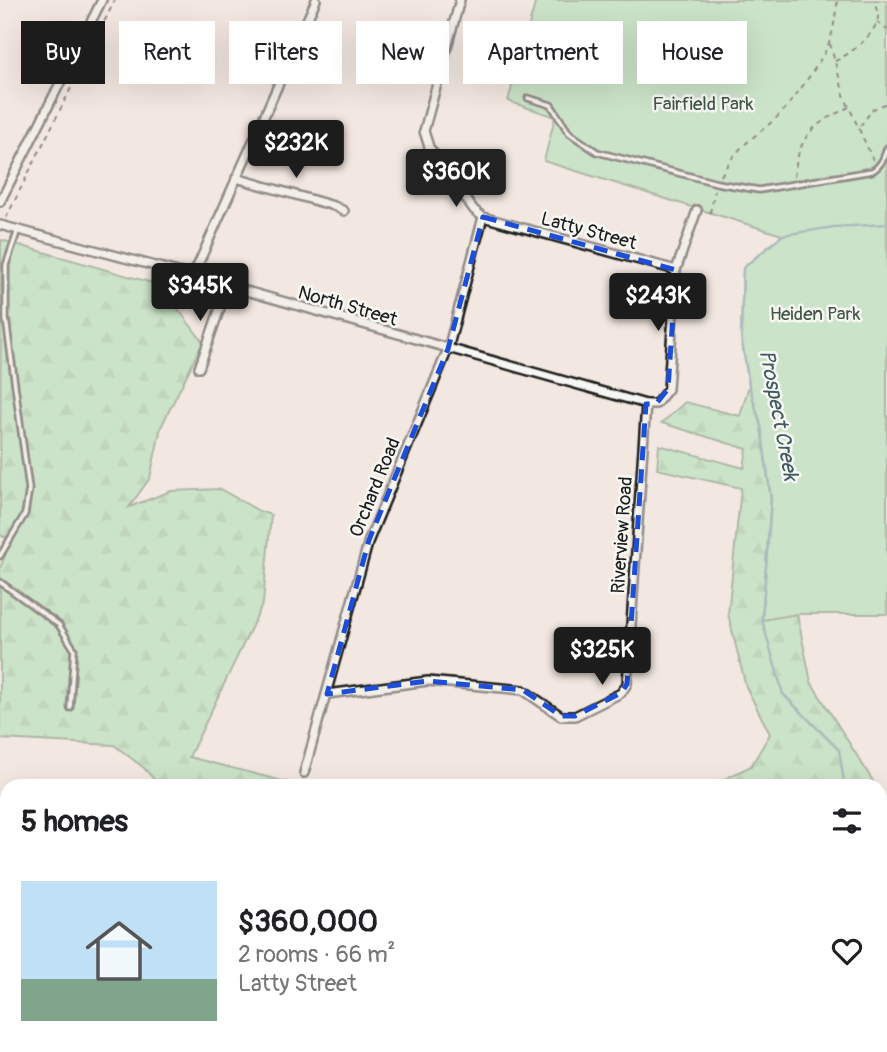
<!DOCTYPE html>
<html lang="en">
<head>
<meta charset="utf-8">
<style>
  :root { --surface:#fff; --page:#f6f6f6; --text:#202124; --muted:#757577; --line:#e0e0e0; --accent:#1c1c1c }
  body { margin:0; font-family:Pangolin,sans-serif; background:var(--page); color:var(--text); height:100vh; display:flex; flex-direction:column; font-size:26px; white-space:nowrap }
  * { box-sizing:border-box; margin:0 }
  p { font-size:23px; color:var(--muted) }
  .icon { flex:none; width:38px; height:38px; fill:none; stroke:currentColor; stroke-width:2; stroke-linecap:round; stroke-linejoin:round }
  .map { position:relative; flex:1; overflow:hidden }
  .panel { position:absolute; left:0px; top:779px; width:887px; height:275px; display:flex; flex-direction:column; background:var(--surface); border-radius:21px 21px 0 0; box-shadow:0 7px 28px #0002 }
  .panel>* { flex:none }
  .banner { position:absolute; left:21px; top:21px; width:845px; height:63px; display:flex; gap:14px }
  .price { position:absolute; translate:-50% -60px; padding:0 16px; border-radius:7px; background:var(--accent); color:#fff; font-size:23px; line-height:46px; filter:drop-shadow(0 2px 4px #0008) }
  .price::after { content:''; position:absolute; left:50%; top:42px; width:21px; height:16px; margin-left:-10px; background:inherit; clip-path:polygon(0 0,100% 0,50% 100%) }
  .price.active { background:#222; color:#fff }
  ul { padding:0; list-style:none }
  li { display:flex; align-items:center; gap:21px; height:175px; padding:0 21px }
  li+li { border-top:2px solid var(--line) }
  li span { display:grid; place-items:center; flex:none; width:196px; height:140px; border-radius:0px; color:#555 }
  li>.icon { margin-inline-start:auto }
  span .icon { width:84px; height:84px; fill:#fffc; stroke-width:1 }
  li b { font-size:30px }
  h2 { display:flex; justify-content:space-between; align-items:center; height:84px; padding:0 21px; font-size:30px }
  .pill { padding:0 24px; border-radius:0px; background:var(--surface); box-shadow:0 7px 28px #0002; font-size:24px; line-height:63px }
  .pill.active { background:var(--accent); color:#fff }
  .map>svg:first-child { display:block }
</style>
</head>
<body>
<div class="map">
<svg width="887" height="1052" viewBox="0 0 887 1052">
  <defs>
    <pattern id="forest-firs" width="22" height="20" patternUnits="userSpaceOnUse" patternTransform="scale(1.75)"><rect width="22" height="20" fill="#9cdea8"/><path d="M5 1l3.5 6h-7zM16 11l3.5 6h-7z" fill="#86be90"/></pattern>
  </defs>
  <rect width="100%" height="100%" fill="#f3e8e1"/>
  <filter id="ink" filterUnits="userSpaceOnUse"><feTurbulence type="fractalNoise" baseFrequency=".0143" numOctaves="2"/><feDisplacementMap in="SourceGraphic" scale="14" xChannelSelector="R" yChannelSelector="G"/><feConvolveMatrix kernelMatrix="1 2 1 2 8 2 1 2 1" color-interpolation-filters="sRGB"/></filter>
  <g filter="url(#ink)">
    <g fill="url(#forest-firs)" stroke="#5c7d62" stroke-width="2">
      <path d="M1,240L160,285L203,342L161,427L150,478L129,507L171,491L220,489L259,511L271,515L263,603L189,757L302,786H160L144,768L114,745L0,739V568L11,540L0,535Z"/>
      <path d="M749,385L761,426L771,499L762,619L797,614L811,682L876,786H711L751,766L770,734L746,687L728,614L741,488L657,469L659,445L744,468L747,449L662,423L685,402L740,416Z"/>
    </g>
    <g fill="#9cdea8" stroke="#5c7d62" stroke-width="2">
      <path d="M536,0H887V614H797L762,620L771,499L761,426L749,385L741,336L743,268L782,235L544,161L555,117L508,101Z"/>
      <path d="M0,832L7,837V1017L0,1015Z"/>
    </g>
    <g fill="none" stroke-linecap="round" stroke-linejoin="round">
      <g stroke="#598793" stroke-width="2.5">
        <path d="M842,786L844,782L839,750L783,694L762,620L771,499L761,426L749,385L741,336L743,268L783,235L834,227L887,224"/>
        <path d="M0,819L7,824"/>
      </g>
      <defs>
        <g id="service">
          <path d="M528,98L551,105L569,133L597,152L717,183L759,190L872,171C881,166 884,158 887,148"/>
          <path d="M0,556L25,514L29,489L6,319V265L18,230"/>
          <path d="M0,582L59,625L74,649L70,708"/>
        </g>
        <g id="minor">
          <path d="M460,0L424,131L429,147L474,210L483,217L676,270"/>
          <path d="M236,178L334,206L344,211"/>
          <path d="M0,202L102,0"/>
          <path d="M0,225L193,276L646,404H656L668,389L676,270L697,210"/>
          <path d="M193,276L316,0"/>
          <path d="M199,368L227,288"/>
          <path d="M327,694L428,681L523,690L561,716H575L621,693L627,684L646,404"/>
          <path d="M304,773L369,540L448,349L483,217"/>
          <path d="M880,933H887"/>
          <path d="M0,1043L2,1035L7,1034"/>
          <path d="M82,1046L102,1052"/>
          <path d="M216,1052L218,1046"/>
          <path d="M473,1052L474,1046"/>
        </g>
        <g id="tertiary">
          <path d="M880,809L887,806"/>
          <path d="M866,1052V1046"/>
        </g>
      </defs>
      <use href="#service" stroke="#1c1c1c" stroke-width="9"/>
      <use href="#minor" stroke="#1c1c1c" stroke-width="12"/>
      <use href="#tertiary" stroke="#1c1c1c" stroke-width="14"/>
      <g stroke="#1c1c1c" stroke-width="2" stroke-dasharray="5 5" stroke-linecap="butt">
        <path d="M877,22L887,30"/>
        <path d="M830,44L845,98L873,160"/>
        <path d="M835,61C850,54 876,35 878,17C878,12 875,5 875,0"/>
        <path d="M860,126L873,109L887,103"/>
        <path d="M721,176C739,141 760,136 784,110C795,97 824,58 829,43C834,30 835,14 838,0"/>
        <path d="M794,177C799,135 812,125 849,107"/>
        <path d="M710,213L715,190"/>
        <path d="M6,218L115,0"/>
        <path d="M0,849L7,853"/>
        <path d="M569,1046V1052"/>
      </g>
      <use href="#service" stroke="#f6f6f2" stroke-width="3.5"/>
      <use href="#minor" stroke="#f6f6f2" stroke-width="7"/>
      <use href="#tertiary" stroke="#f6f6f2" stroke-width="9"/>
    </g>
  </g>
  <path d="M0 0H887V1052H0ZM483,217L676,270L668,389L656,404H646L627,684L621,693L575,716H561L523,690L428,681L327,694L369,540L448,349Z" fill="#f3e8e1" fill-opacity=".55" fill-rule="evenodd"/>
  <path fill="none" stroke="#1d4ed8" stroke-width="5" stroke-dasharray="14 9" stroke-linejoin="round" d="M483,217L676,270L668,389L656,404H646L627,684L621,693L575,716H561L523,690L428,681L327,694L369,540L448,349Z"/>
  <g text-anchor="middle" stroke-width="5" stroke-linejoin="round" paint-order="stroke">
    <g font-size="19" fill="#425646" stroke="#f6f6f2">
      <text x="703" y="110">Fairfield Park</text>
      <text x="815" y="320">Heiden Park</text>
    </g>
    <g font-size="19" fill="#1c1c1c" stroke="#f6f6f2">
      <text transform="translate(589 230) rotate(15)" y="7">Latty Street</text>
      <text transform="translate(348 305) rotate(16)" y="7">North Street</text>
      <text transform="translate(374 487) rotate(-68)" y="7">Orchard Road</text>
      <text transform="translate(621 535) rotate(-86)" y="7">Riverview Road</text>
    </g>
    <g font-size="21" font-style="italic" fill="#405a61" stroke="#f6f6f2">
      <text transform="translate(779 415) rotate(79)" y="7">Prospect Creek</text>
    </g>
  </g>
</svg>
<b class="price" style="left:296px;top:180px">$232K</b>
<b class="price active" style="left:456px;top:209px">$360K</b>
<b class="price" style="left:200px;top:323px">$345K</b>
<b class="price" style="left:658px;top:333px">$243K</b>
<b class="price" style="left:602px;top:687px">$325K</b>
<div class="banner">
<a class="pill active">Buy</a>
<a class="pill">Rent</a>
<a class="pill">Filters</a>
<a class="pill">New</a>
<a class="pill">Apartment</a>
<a class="pill">House</a>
</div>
<section class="panel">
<h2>5 homes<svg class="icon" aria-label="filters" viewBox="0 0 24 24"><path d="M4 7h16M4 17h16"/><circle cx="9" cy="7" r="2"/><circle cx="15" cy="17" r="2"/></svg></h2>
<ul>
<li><span style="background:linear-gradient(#bfe0f5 70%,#7fa58c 0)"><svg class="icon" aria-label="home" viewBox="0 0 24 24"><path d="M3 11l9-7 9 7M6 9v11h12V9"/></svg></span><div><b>$360,000</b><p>2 rooms · 66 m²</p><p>Latty Street</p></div><svg class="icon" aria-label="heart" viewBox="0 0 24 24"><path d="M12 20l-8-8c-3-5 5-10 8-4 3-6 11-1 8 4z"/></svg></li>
</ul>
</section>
</div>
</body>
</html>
